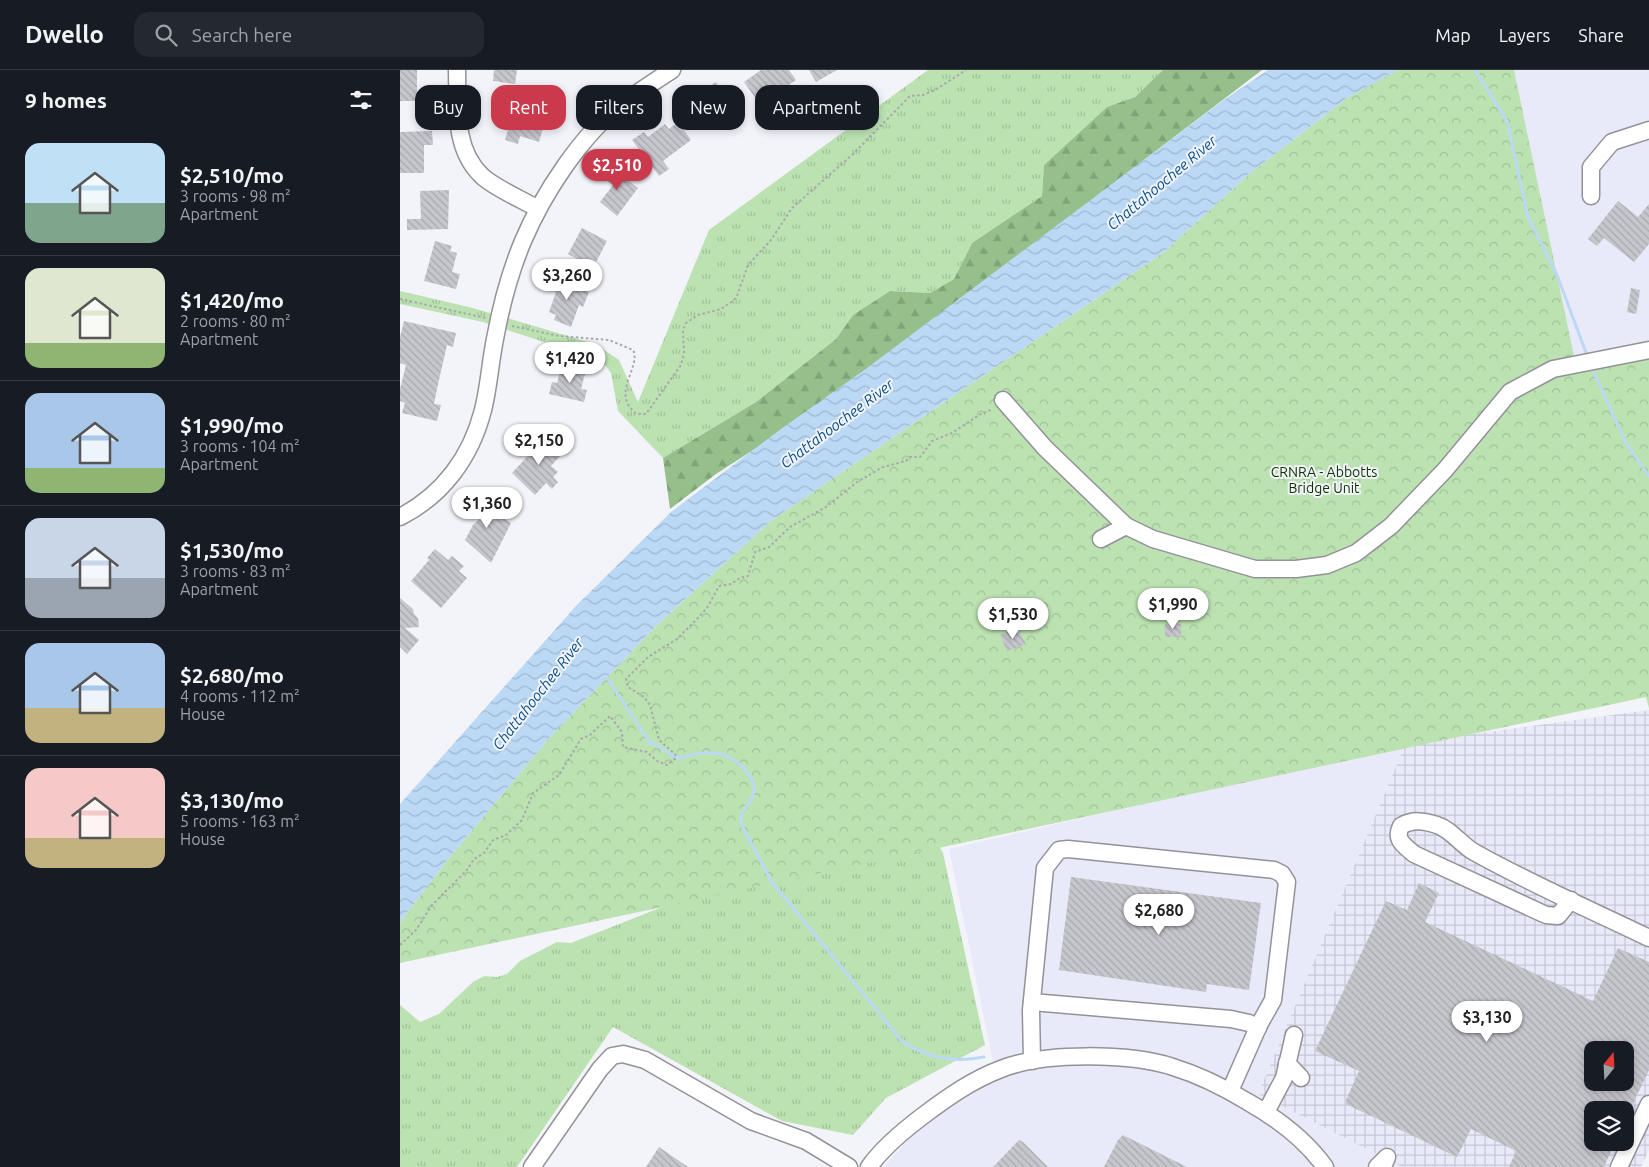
<!DOCTYPE html>
<html lang="en">
<head>
<meta charset="utf-8">
<style>
  :root { --surface:#171b24; --page:#242831; --text:#f1f3f6; --muted:#9ea1a6; --line:#363941; --accent:#ca3a4c }
  body { margin:0; font-family:Ubuntu,sans-serif; background:var(--page); color:var(--text); height:100vh; display:flex; flex-direction:column; font-size:19px; white-space:nowrap }
  * { box-sizing:border-box; margin:0 }
  p { font-size:16px; color:var(--muted) }
  .icon { flex:none; width:28px; height:28px; fill:none; stroke:currentColor; stroke-width:2; stroke-linecap:round; stroke-linejoin:round }
  .map { position:relative; flex:1; overflow:hidden }
  .side { display:flex; flex-direction:column; background:var(--surface); width:400px }
  .side>* { flex:none }
  .guide { position:absolute; left:15px; top:15px; width:475px; height:45px; display:flex; gap:10px }
  .needle { width:32px; rotate:18deg }
  .controls { position:absolute; left:1184px; top:971px; display:grid; gap:10px }
  .controls a { display:grid; place-items:center; width:50px; height:50px; border-radius:10px; background:var(--surface); box-shadow:0 2px 8px #0003; font-size:25px }
  .price { position:absolute; translate:-50% -42px; padding:0 11px; border-radius:18px; background:#fff; color:#222; font-size:16px; line-height:32px; filter:drop-shadow(0 1px 2px #0008) }
  .price::after { content:''; position:absolute; left:50%; top:30px; width:15px; height:11px; margin-left:-8px; background:inherit; clip-path:polygon(0 0,100% 0,50% 100%) }
  .price.active { background:var(--accent); color:#fff }
  ul { padding:0; list-style:none }
  li { display:flex; align-items:center; gap:15px; height:125px; padding:0 25px }
  li+li { border-top:1px solid var(--line) }
  li span { display:grid; place-items:center; flex:none; width:140px; height:100px; border-radius:15px; color:#555 }
  li>.icon { margin-inline-start:auto }
  span .icon { width:60px; height:60px; fill:#fffc; stroke-width:1 }
  li b { font-size:21px }
  h2 { display:flex; justify-content:space-between; align-items:center; height:60px; padding:0 25px; font-size:21px }
  .pill { padding:0 18px; border-radius:15px; background:var(--surface); box-shadow:0 2px 8px #0003; font-size:18px; line-height:45px }
  .pill.active { background:var(--accent); color:#fff }
  header { display:flex; align-items:center; gap:30px; box-sizing:border-box; height:70px; padding:0 25px; background:var(--surface); border-bottom:1px solid var(--line) }
  header strong { font-size:24px }
  nav { display:flex; gap:28px; margin-inline-start:auto; font-size:18px }
  .search { width:350px; height:45px; background:var(--page); display:flex; align-items:center; gap:12px; box-sizing:border-box; padding:0 18px; border-radius:15px; color:var(--muted); font-size:19px }
  main { display:flex; flex:1; min-height:0 }
  .map>svg:first-child { display:block }
</style>
</head>
<body>
<header>
<strong>Dwello</strong>
<div class="search"><svg class="icon" aria-label="search" viewBox="0 0 24 24"><circle cx="10" cy="10" r="6"/><path d="M15 15l6 6"/></svg>Search here</div>
<nav><a>Map</a><a>Layers</a><a>Share</a></nav>
</header>
<main>
<section class="side">
<h2>9 homes<svg class="icon" aria-label="filters" viewBox="0 0 24 24"><path d="M4 7h16M4 17h16"/><circle cx="9" cy="7" r="2"/><circle cx="15" cy="17" r="2"/></svg></h2>
<ul>
<li><span style="background:linear-gradient(#bfe0f5 60%,#7fa58c 0)"><svg class="icon" aria-label="home" viewBox="0 0 24 24"><path d="M3 11l9-7 9 7M6 9v11h12V9"/></svg></span><div><b>$2,510/mo</b><p>3 rooms · 98 m²</p><p>Apartment</p></div></li>
<li><span style="background:linear-gradient(#dfe7d0 75%,#8fb573 0)"><svg class="icon" aria-label="home" viewBox="0 0 24 24"><path d="M3 11l9-7 9 7M6 9v11h12V9"/></svg></span><div><b>$1,420/mo</b><p>2 rooms · 80 m²</p><p>Apartment</p></div></li>
<li><span style="background:linear-gradient(#a9c7e8 75%,#8fb573 0)"><svg class="icon" aria-label="home" viewBox="0 0 24 24"><path d="M3 11l9-7 9 7M6 9v11h12V9"/></svg></span><div><b>$1,990/mo</b><p>3 rooms · 104 m²</p><p>Apartment</p></div></li>
<li><span style="background:linear-gradient(#c9d6e8 60%,#9aa5b1 0)"><svg class="icon" aria-label="home" viewBox="0 0 24 24"><path d="M3 11l9-7 9 7M6 9v11h12V9"/></svg></span><div><b>$1,530/mo</b><p>3 rooms · 83 m²</p><p>Apartment</p></div></li>
<li><span style="background:linear-gradient(#a9c7e8 65%,#c2b280 0)"><svg class="icon" aria-label="home" viewBox="0 0 24 24"><path d="M3 11l9-7 9 7M6 9v11h12V9"/></svg></span><div><b>$2,680/mo</b><p>4 rooms · 112 m²</p><p>House</p></div></li>
<li><span style="background:linear-gradient(#f6c9c9 70%,#c2b280 0)"><svg class="icon" aria-label="home" viewBox="0 0 24 24"><path d="M3 11l9-7 9 7M6 9v11h12V9"/></svg></span><div><b>$3,130/mo</b><p>5 rooms · 163 m²</p><p>House</p></div></li>
</ul>
</section>
<div class="map">
<svg width="1249" height="1097" viewBox="0 0 1249 1097">
  <defs>
    <pattern id="industrial-grid" width="8" height="8" patternUnits="userSpaceOnUse" patternTransform="scale(1.25)"><rect width="8" height="8" fill="#e9eaf9"/><path d="M0 4h8M4 0v8" fill="none" stroke="#c7c8d4"/></pattern>
    <pattern id="grass-tufts" width="24" height="20" patternUnits="userSpaceOnUse" patternTransform="scale(1.25)"><rect width="24" height="20" fill="#bce2b2"/><path d="M3 7l-1-3M5 7V3M7 7l1-3M15 17l-1-3M17 17v-4M19 17l1-3" fill="none" stroke="#a0c198"/></pattern>
    <pattern id="forest-firs" width="22" height="20" patternUnits="userSpaceOnUse" patternTransform="scale(1.25)"><rect width="22" height="20" fill="#96bf8b"/><path d="M5 1l3.5 6h-7zM16 11l3.5 6h-7z" fill="#80a377"/></pattern>
    <pattern id="park-crowns" width="20" height="18" patternUnits="userSpaceOnUse" patternTransform="scale(1.25)"><rect width="20" height="18" fill="#bce2b2"/><path d="M2 6a3 3 0 1 1 6 0M12 15a3 3 0 1 1 6 0" fill="none" stroke="#a0c198"/></pattern>
    <pattern id="water-waves" width="16" height="10" patternUnits="userSpaceOnUse" patternTransform="scale(1.25)"><rect width="16" height="10" fill="#bbd8f5"/><path d="M0 5q4-4 8 0t8 0" fill="none" stroke="#a0b8d1"/></pattern>
    <pattern id="building-back-hatch" width="6" height="6" patternUnits="userSpaceOnUse" patternTransform="scale(1.25)"><rect width="6" height="6" fill="#c6c6cd"/><path d="M-1 5l2 2M0 0l6 6M5-1l2 2" fill="none" stroke="#a9a9af"/></pattern>
  </defs>
  <rect width="100%" height="100%" fill="#f3f3fa"/>
  <g fill="#e9eaf9">
    <path d="M1114,0H1249V271L1172,286Z"/>
    <path d="M1006,673L858,1024L1002,1097H484L515,1062L556,1029L595,1001L549,779Z"/>
  </g>
  <path fill="url(#industrial-grid)" fill-rule="evenodd" d="M1249,640V1080L1241,1097H1002L858,1024L1006,673ZM1192,980H1225V1012H1192ZM1192,1040H1225V1072H1192Z"/>
  <g fill="url(#grass-tufts)">
    <path d="M528,0H763L735,27L707,37L644,95L642,126L572,173L554,209L530,223L490,221L453,245L436,269L356,332L263,388L218,341L211,303L202,291L83,252L0,234V221L73,238L195,274L219,290L238,332L309,160Z"/>
    <path d="M513,730L543,783L585,975L486,1028L453,1065L382,1051L213,957L117,1097H0V935L20,952L39,944L73,912L84,906L97,907L107,904L120,891L157,872L171,873L300,822L379,806Z"/>
  </g>
  <path fill="url(#forest-firs)" d="M763,0H862L715,112L572,238L316,404L270,439L263,388L356,332L436,269L453,245L490,221L530,223L554,209L572,173L642,126L644,95L707,37L735,27Z"/>
  <path fill="url(#park-crowns)" d="M997,0H1114L1174,286L1249,271V638L1246,627L0,893V852L49,788L150,667L256,556L372,450L764,182L848,105L947,28Z"/>
  <path fill="url(#water-waves)" d="M868,0H998L947,28L848,105L764,182L372,450L256,556L150,667L49,788L0,852V734L176,536L271,442L381,359L467,298L821,32Z"/>
  <g fill="none" stroke-linecap="round" stroke-linejoin="round">
    <g stroke="#bbd8f5" stroke-width="3">
      <path d="M1075,0L1107,51L1128,147L1157,205L1188,288"/>
      <path d="M1191,296L1226,373L1249,406"/>
      <path d="M207,608L250,673L260,677L276,688C286,687 294,684 304,683C327,681 348,695 355,718L352,728L342,743L341,754L371,811L501,970C526,988 554,993 584,987"/>
    </g>
  </g>
  <g fill="url(#building-back-hatch)" fill-rule="evenodd">
    <rect x="0" y="0" width="17" height="31"/>
    <path d="M94,0H117L115,14L93,11Z"/>
    <path d="M361,0H389L396,10L374,25L376,28L368,33L362,25L356,29L344,12Z"/>
    <path d="M409,0H437L416,12Z"/>
    <path d="M316,12L328,30L318,36L323,45L306,56L289,30Z"/>
    <path d="M117,40L146,48L139,72L120,66L118,74L105,70L111,50L114,51Z"/>
    <path d="M278,52L291,70L263,91L269,99L259,106L232,70L244,62L248,67L265,54L269,59Z"/>
    <path d="M32,61L33,75H24V103H0V62Z"/>
    <path d="M209,96L238,118L217,146L200,132L213,115L201,106Z"/>
    <path d="M49,120L48,159L7,160V149H21L20,121Z"/>
    <path d="M1218,131L1238,147L1249,134V174L1234,192L1204,168L1197,176L1188,169Z"/>
    <path d="M182,158L207,171L193,198L168,184Z"/>
    <path d="M35,171L52,176L50,181L57,183L52,202L60,204L56,219L24,211Z"/>
    <path d="M153,208L189,222L183,237L179,235L171,257L154,250L156,245L149,242L156,222L149,219Z"/>
    <path d="M1231,218L1240,220L1236,244L1227,242Z"/>
    <path d="M4,251L56,263L53,277L47,275L38,314L34,334L41,335L37,351L2,343L5,333L0,331V319L6,295L0,293V267Z"/>
    <path d="M162,294L186,300L181,319L187,320L184,332L149,324L152,312L157,313Z"/>
    <path d="M140,362L163,383L151,396L158,402L153,407L158,412L152,419L146,413L135,425L112,403L137,376L132,371Z"/>
    <path d="M79,423L96,438L93,442L111,453L91,493L65,470L73,455L85,444L69,433Z"/>
    <path d="M35,479L48,490L52,486L64,496L59,501L67,508L41,538L11,511L29,490L27,488Z"/>
    <path d="M0,528L13,539L14,544L18,548L19,557L5,558L19,570L7,584L0,577Z"/>
    <rect x="765" y="554" width="16" height="13"/>
    <path d="M617,558L626,574L607,581L600,565Z"/>
    <path d="M671,807L861,833L849,920L807,914L806,922L659,900Z"/>
    <path d="M1019,813L1039,823L1025,852L1193,931L1218,878L1249,892V1000L1230,1040H1192V1072H1215L1204,1097H1109L1116,1081L1071,1059L1057,1087L946,1034V1030L959,1001L915,981L986,831L1007,840ZM1192,980H1225V1012H1192Z"/>
    <path d="M723,1065L787,1097H704L718,1070Z"/>
    <path d="M619,1070L623,1072L648,1097H593Z"/>
    <path d="M259,1077L288,1097H246Z"/>
  </g>
  <g fill="none" stroke-linecap="round" stroke-linejoin="round">
    <defs>
      <g id="minor">
        <path d="M57,0C58,36 53,79 82,106C93,117 123,130 138,139"/>
        <path d="M1191,126V97L1212,72L1249,60"/>
        <path d="M603,330L645,378L726,456L753,469L855,499H896L927,495L956,483L991,456L1045,400L1110,322L1153,299L1249,280"/>
        <path d="M0,447C43,425 71,387 83,340C89,317 90,293 95,269C101,236 110,202 123,171C143,124 181,65 222,34C238,22 255,11 272,0"/>
        <path d="M701,469L726,456"/>
        <path d="M1171,830L1158,846L1146,845L1014,784C1004,775 994,770 1001,756C1013,749 1024,751 1037,755C1052,760 1061,775 1074,782C1131,814 1191,840 1249,868"/>
        <path d="M632,932L831,949L849,953L858,958"/>
        <path d="M632,991L631,940L645,798L659,780L668,779L874,800L882,804L887,812L873,930L859,955L830,1021"/>
        <path d="M887,993L901,1008"/>
        <path d="M866,1042L884,1008L894,965"/>
        <path d="M132,1097L200,999L212,986L223,984L245,990L351,1051L406,1071L449,1097"/>
        <path d="M469,1097C483,1077 504,1060 524,1045C548,1027 572,1010 601,999C644,982 729,983 773,997C799,1005 825,1018 848,1032C878,1049 905,1069 925,1097"/>
        <path d="M977,1097L987,1087L983,1097"/>
        <path d="M1219,1097L1249,1034"/>
      </g>
    </defs>
    <use href="#minor" stroke="#929298" stroke-width="19"/>
    <g stroke="#a8a8ae" stroke-width="2" stroke-dasharray="2.5 2.5" stroke-linecap="butt">
      <path d="M0,229L86,248"/>
      <path d="M112,256L159,266L209,270L233,280C242,297 209,324 237,344H246L281,295L284,283L283,260L286,253L298,245L321,239L333,231L337,226L348,195L371,170L392,138L453,84L510,26L523,25L535,20L566,0"/>
      <path d="M0,875L16,860L32,835L67,800L74,789L84,783L93,770L106,765L122,750L133,723L159,705L181,669L190,665L210,646L222,662L223,677L247,682L257,691L267,695L276,688L275,684L259,670L250,635L244,627L228,617L226,609L248,587L277,569L297,549L307,538L319,516L331,514L340,508L348,506L355,482L369,477L390,457L426,437L457,412L483,397L506,391L510,387H520L532,371L552,363L579,345L593,339"/>
    </g>
    <use href="#minor" stroke="#fff" stroke-width="16"/>
  </g>
  <g text-anchor="middle" stroke-width="4" stroke-linejoin="round" paint-order="stroke">
    <g font-size="14" fill="#0b3300" stroke="#f3f3fa">
      <text x="924" y="407">CRNRA - Abbotts<tspan x="924" dy="16">Bridge Unit</tspan></text>
    </g>
    <g font-size="15" font-style="italic" fill="#055089" stroke="#f3f3fa">
      <text transform="translate(762 113) rotate(-40)" y="5">Chattahoochee River</text>
      <text transform="translate(437 354) rotate(-37)" y="5">Chattahoochee River</text>
      <text transform="translate(138 624) rotate(-52)" y="5">Chattahoochee River</text>
    </g>
  </g>
</svg>
<div class="controls">
<a><svg class="needle" viewBox="-14 -14 28 28"><path d="M0-13l5 13h-10z" fill="#e53935"/><path d="M0 13l5-13h-10z" fill="#9ea1a6"/></svg></a>
<a><svg class="icon" aria-label="layers" viewBox="0 0 24 24"><path d="M12 4l9 5-9 5-9-5zM3 14l9 5 9-5"/></svg></a>
</div>
<b class="price active" style="left:217px;top:121px">$2,510</b>
<b class="price" style="left:167px;top:231px">$3,260</b>
<b class="price" style="left:170px;top:314px">$1,420</b>
<b class="price" style="left:139px;top:396px">$2,150</b>
<b class="price" style="left:87px;top:459px">$1,360</b>
<b class="price" style="left:773px;top:560px">$1,990</b>
<b class="price" style="left:613px;top:570px">$1,530</b>
<b class="price" style="left:759px;top:866px">$2,680</b>
<b class="price" style="left:1087px;top:973px">$3,130</b>
<div class="guide">
<a class="pill">Buy</a>
<a class="pill active">Rent</a>
<a class="pill">Filters</a>
<a class="pill">New</a>
<a class="pill">Apartment</a>
</div>
</div>
</main>
</body>
</html>
